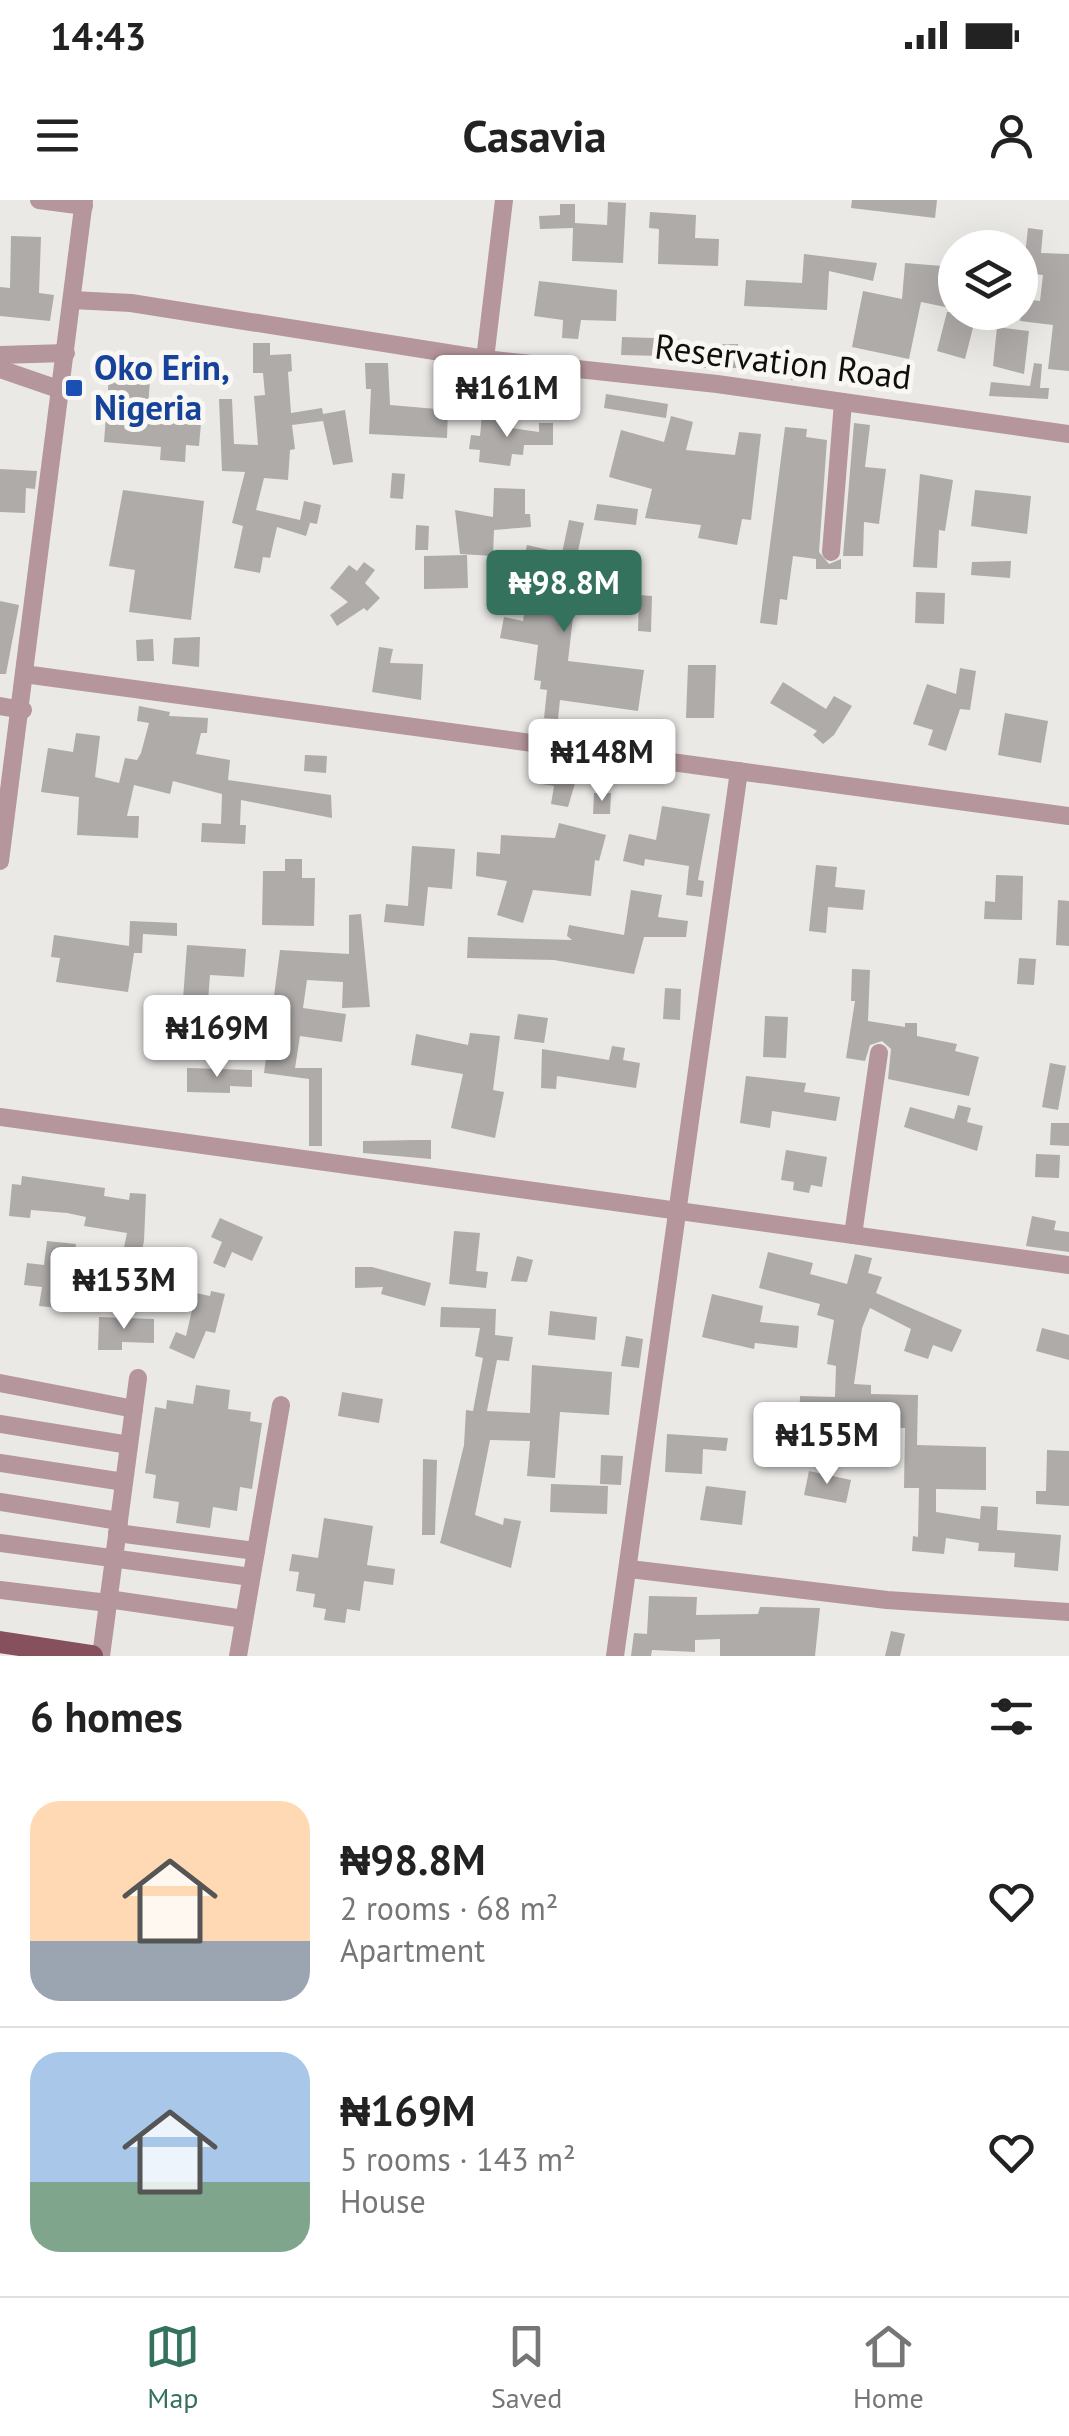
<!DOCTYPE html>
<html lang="en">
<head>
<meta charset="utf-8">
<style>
  :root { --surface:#fff; --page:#f2f2f2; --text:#222; --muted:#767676; --line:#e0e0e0; --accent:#35725d }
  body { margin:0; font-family:"PT Sans",sans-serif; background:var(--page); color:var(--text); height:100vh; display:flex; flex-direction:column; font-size:38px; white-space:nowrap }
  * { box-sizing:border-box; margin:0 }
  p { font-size:32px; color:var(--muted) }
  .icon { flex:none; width:55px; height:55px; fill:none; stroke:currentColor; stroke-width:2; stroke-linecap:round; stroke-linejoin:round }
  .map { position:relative; height:1456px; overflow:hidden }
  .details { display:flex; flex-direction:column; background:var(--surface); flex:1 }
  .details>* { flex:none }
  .tools { position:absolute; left:938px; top:30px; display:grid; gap:20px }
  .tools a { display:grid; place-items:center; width:100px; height:100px; border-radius:50%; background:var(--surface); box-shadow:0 10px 40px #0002; font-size:50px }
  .price { position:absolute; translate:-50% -85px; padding:0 22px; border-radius:10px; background:#fff; color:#222; font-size:32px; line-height:65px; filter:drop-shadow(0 2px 5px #0008) }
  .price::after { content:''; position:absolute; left:50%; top:60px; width:30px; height:22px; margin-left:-15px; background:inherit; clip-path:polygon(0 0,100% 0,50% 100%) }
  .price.selected { background:var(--accent); color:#fff }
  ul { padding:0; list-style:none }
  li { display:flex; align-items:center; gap:30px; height:250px; padding:0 30px }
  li+li { border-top:2px solid var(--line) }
  li span { display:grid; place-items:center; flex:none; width:280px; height:200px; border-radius:30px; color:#555 }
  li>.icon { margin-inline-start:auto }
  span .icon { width:120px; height:120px; fill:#fffc; stroke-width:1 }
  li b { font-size:42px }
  h2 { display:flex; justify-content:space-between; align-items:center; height:120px; padding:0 30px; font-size:42px }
  .status { display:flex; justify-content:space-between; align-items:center; height:70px; padding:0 50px; background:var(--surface); direction:ltr }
  .status svg { height:28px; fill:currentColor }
  header { display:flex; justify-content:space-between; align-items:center; height:130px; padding:0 30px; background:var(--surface); font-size:45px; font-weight:800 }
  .menu { display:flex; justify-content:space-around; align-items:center; height:140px; border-top:2px solid var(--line); background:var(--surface); font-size:28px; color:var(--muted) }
  .menu a { display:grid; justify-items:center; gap:5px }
  .menu .selected { color:var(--accent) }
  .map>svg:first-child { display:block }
</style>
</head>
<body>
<div class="status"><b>14:43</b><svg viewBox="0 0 49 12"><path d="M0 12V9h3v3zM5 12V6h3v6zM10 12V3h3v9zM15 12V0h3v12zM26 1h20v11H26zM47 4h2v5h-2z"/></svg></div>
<header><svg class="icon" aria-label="menu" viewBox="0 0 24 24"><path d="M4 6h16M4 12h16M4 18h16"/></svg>Casavia<svg class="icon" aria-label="person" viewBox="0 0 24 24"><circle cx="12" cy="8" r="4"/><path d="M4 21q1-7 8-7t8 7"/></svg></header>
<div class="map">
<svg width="1069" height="1456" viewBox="0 0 1069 1456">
  <rect width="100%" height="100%" fill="#ebe9e6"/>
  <g fill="#aeaba9">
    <path d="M852,0H937L935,18L851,8Z"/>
    <path d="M608,2L626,3L623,63L572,61L573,28L540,29L539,16L560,15V4H575V23L607,25Z"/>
    <path d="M650,12L696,15L695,38L719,39L718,66L658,64L659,29L649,28Z"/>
    <path d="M1028,28L1043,30L1041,53L1069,54V171L1048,169L1053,125L1020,121L1023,99L1040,101L1043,75L1023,73Z"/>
    <path d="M11,36L41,37L39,93L54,95L50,121L0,116V87L10,88Z"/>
    <path d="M804,54L877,63L873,81L829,71L827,110L744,106L746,80L802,83Z"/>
    <path d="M905,63L942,66L940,87L955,91V109L921,102L909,159L852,147L863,91L902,99Z"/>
    <path d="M539,81L617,90L616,121L581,120L578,139L562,138L563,120L534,116Z"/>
    <path d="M947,112H971L969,119L975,120L965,159L937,151Z"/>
    <path d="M997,127L1029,131L1024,174L993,166Z"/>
    <path d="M622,137L684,139L683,145L738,144L739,168H701V157L621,155Z"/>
    <path d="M253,143H270V155L291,154L292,171L288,172L291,213L322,208L323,214L345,210L353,262L333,265L323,221L292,225L295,249L290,250L288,280L264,278L256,310L300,320L304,301L321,305L317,324L306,322L310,323L306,336L277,327L270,358L263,357L260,373L234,368L243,326L232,323L245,272L222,271L219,199H232L234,244L258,245L254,196L265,195L263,173H253Z"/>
    <path d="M794,156L812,157L811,180H791Z"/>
    <path d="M110,163L151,166L147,221L173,224L175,198L203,200L199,246L186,245L185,262L160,260L161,247L104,242Z"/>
    <path d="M365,163H388L390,205L448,210L447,238L369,234L371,189H366Z"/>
    <path d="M1034,163L1042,164L1040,188H1049L1048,199L989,196L991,182L1030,186Z"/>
    <path d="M466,173H485L486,191H466Z"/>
    <path d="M606,194L668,204L666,218L604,208Z"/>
    <path d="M482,214L512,218L511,228L539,232V223H553V245H524L523,255L512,254L510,266L479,262L480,250L469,249L471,235L480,236Z"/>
    <path d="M671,216L693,222L686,250L735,255L739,232L761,234L751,320L742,319L737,345L698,338L701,325L645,318L652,289L609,277L621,230L664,242Z"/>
    <path d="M854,223L870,225L865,267L886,269L879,324L864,322L863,356H843Z"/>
    <path d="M785,227L807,229L806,237L827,240L819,352L829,364L841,359V369H816V359L793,356L787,400L780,399L777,425L760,423Z"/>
    <path d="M0,269L37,271L35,289L26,288L25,313L0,312Z"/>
    <path d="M392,273L405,274L403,299L390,298Z"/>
    <path d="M920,274L953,280L945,331L939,330L937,368L913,367Z"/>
    <path d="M494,288L525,289V314H530L531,327L494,330L493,356L460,354L455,310L493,317Z"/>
    <path d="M123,290L204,301L191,420L129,412L135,370L109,366Z"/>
    <path d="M975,290L1031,296L1027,334L971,326Z"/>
    <path d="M597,304L638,309L636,325L594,320Z"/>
    <path d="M569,320L584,323L568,398L575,399L568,461L644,470L638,511L560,500L558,519L544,518L547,490L540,489L541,481L534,480L538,445L500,438L504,417L523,421L527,391L517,389L527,345L562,353Z"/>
    <path d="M416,325L429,326L428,350H415Z"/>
    <path d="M467,355L468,388L424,389V356Z"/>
    <path d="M1011,361L1010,378L971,375L972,362Z"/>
    <path d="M364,362L375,370L365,383L380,398L367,411L364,408L337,426L330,415L348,402L330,388L349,365L357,371Z"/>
    <path d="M916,392L945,393L944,424L915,423Z"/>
    <path d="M639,395L652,396L651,432L638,431Z"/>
    <path d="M0,401L19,405L6,474H0Z"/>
    <path d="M200,437L199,467L172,464L174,438Z"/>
    <path d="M153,439L154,461H137L136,440Z"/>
    <path d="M379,447L393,449L390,463L423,464L421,500L372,492Z"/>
    <path d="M688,465H716L714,518H686Z"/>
    <path d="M960,468L976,471L970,510L960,509L946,551L928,545L933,530L913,524L927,484L956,494Z"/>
    <path d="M783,482L826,509L834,496L852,506L834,535L823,544L813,535L817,531L770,503Z"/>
    <path d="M139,506L170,512L169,516L208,518L207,533H201L196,554L230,560L228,580L331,595L332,618L241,600L240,625H246L245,644L201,642L202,623L221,624L222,594L173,581L170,594L134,585L127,616H139L138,638L77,635L79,597L41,592L48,548L73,552L76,533L100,536L95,577L119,583L125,558L137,560L141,553L149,523L137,521Z"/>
    <path d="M1005,513L1048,521L1041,563L998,555Z"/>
    <path d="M305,555L327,556L326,573L304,571Z"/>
    <path d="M544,567L578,573L568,607L551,604L554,586L542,584Z"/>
    <path d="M594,593H611L610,614H593Z"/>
    <path d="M662,606L710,614L698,680L704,681L702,697L686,695L689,666L645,659L644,666L623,661L629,634L656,640Z"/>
    <path d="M559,623L606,635L599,661L595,660L591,696L533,690L523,723L497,715L507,681L476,676L477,652L500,654L501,635L555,638Z"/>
    <path d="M412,646L455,649L452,689L428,687L424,726L384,722L386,704L408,706Z"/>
    <path d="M285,659H302V678H315L314,726L262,725L263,671H285Z"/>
    <path d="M816,665L837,667L835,687L865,690L863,710L828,707L826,733L809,731Z"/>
    <path d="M996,675L1023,676L1022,720L984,719L985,701L995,702Z"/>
    <path d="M631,690L662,695L658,717L688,721L686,737H644L634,774L554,760L467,758L468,737L572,740L567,736L569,725L624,735Z"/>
    <path d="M1058,700L1069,701V746L1056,745Z"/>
    <path d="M361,714L370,807L342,808L343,782L307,780L303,808L346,814L342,842L300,836L295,868H322V946H309V879L264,873L280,750L349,754V715Z"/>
    <path d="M130,721L177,723V736L143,734L142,753H134L128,792L56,782L60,758L51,757L54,735L129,746Z"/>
    <path d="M187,745L246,749L244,777L210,775L208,801L183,799Z"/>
    <path d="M1019,758L1036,759L1034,785L1017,784Z"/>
    <path d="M852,769L870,770L868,821L905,827V823H917V836L957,844L955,851L979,857L969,896L888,879L891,849L882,841L870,845L865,861L846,858L855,801H851Z"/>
    <path d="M665,788L681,789L680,820L663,819Z"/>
    <path d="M518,814L548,818L544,843L514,839Z"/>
    <path d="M765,816L788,817L786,858L763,857Z"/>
    <path d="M470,833L500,836L493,890L504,892L495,938L451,928L463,874L411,865L416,834L468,845Z"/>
    <path d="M612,846L625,848L623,860L640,863L636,888L557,876L556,889L541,888L542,849L609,860Z"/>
    <path d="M1050,863L1066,866L1058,910L1042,907Z"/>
    <path d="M187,868L252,870V887L230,886V893L187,892Z"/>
    <path d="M746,876L806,883L804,892L840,897L836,921L772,911L770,928L740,923Z"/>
    <path d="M958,905L971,908L967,922L983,926L977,951L904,927L910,907L954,919Z"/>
    <path d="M1051,923H1069V946L1050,945Z"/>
    <path d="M414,940H431V959L363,953V941Z"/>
    <path d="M786,950L827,957L822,987L811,985L809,993L793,990L794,982L781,980Z"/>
    <path d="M1036,954L1060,955L1059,978L1035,977Z"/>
    <path d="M22,976L105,988L104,996L129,1000L130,993L146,994L144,1041L134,1085L117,1082L127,1033L84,1026L86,1017L67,1013L31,1010L30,1018L9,1016L12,984L21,985Z"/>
    <path d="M1032,1016L1056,1021L1054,1030L1069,1032V1052L1026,1046Z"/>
    <path d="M220,1018L263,1037L252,1061L232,1052L225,1068L213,1063L222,1042L211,1037Z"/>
    <path d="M454,1031L480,1033L476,1071L488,1072L486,1088L449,1084Z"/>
    <path d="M47,1041L76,1044L73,1066L84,1068L81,1093L68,1092L66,1109L39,1106L42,1087L24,1085L27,1063L44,1065Z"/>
    <path d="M768,1052L813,1063L810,1074L847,1084L855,1054L872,1058L868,1073L882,1077L876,1093L962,1130L952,1152L933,1145L928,1159L904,1151L911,1129L870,1108L862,1128L854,1184L871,1185V1194L918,1195L917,1245L986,1247V1290L936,1289V1312L980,1319L981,1306L998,1307L997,1330L1061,1335L1058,1371L1014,1367L1015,1353L978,1351L979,1343L946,1338L944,1354L912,1351L913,1336L918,1337L919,1288H904L905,1228L869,1227V1250L816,1248L817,1227L799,1226L800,1196L835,1197L836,1166L827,1164L834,1120L817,1115L820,1104L759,1088Z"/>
    <path d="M517,1056L533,1060L527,1082L511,1081Z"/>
    <path d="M355,1067H372L431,1083L425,1106L381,1094L383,1087L355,1088Z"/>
    <path d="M211,1091L225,1094L215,1133L206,1131L194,1159L169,1148L176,1132L186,1136L196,1093L210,1096Z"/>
    <path d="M712,1094L763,1106L760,1122L799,1126L797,1148L755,1143L754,1149L702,1137Z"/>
    <path d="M441,1107L496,1109L495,1135L513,1137L509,1161L497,1160L487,1211L530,1213L532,1165L612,1172L609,1215L560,1212L555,1278L527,1276L530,1241L490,1240L475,1315L503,1325L504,1318L521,1321L511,1368L440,1343L464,1245L466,1210L473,1211L483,1158L475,1156L480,1128L440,1127Z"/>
    <path d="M550,1111L597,1117L595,1140L548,1135Z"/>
    <path d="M99,1117L154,1119V1143L122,1142V1150H98Z"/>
    <path d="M1042,1128L1069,1135V1160L1036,1151Z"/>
    <path d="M626,1136L643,1139L639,1168L621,1166Z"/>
    <path d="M196,1185L230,1190L228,1209L251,1212L250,1221L262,1223L252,1289L240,1287L237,1311L213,1307L210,1328L176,1323L179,1302L153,1298L156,1275L145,1273L155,1207L166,1209L167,1200L193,1204Z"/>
    <path d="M342,1192L383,1199L379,1223L338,1216Z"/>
    <path d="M667,1234L728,1238L726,1251L703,1249L702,1274L665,1272Z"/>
    <path d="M1047,1250L1069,1251V1306L1036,1304V1291H1046Z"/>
    <path d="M601,1255L623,1256L621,1285L600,1284Z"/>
    <path d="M423,1259L437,1260L435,1335H422Z"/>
    <path d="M809,1271L851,1280L846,1303L804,1295Z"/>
    <path d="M551,1284L608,1286L607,1314L550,1312Z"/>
    <path d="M706,1286L746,1291L742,1325L700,1320Z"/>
    <path d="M324,1318L373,1326L367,1365L395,1369L393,1385L364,1381L360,1411L347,1409L345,1423L324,1420L326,1409L313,1407L315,1394L296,1391L299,1372L289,1371L292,1354L318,1358Z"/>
    <path d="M649,1396L697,1397L696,1415L758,1414L760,1407L820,1408L815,1456H720V1439L695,1440V1452L652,1450L651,1456H631L634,1433L647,1434Z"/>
    <path d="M891,1431L905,1434L900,1456H885Z"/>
  </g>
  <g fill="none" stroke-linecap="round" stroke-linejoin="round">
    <g stroke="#b5969c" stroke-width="18">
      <path d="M39,0L84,6"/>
      <path d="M72,100L131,103L485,159L717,184L1069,234"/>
      <path d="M0,155L66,153"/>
      <path d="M485,159L504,0"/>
      <path d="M0,169L61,190"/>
      <path d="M831,352L843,202"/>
      <path d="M24,474L1069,616"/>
      <path d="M0,506L23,510"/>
      <path d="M0,661L84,0"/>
      <path d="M0,917L1069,1065"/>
      <path d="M853,1035L879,853"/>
      <path d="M0,1183L134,1209"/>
      <path d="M0,1224L129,1245"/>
      <path d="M0,1263L124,1282"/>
      <path d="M0,1302L119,1321"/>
      <path d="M117,1333L256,1351"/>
      <path d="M0,1343L251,1377"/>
      <path d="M630,1369L887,1400L1069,1412"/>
      <path d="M0,1390L108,1403"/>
      <path d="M108,1399L244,1419"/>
      <path d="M101,1456L138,1178"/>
      <path d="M238,1456L281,1205"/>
      <path d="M615,1456L739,571"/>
    </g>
    <path stroke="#86505d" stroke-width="22" d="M0,1442L92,1456"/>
  </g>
  <rect fill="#1a4fb4" stroke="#f8f7f3" stroke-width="4" x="64" y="178" width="20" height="20" rx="5"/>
  <g text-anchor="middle" stroke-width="10" stroke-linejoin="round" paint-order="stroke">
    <g font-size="35" fill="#0f0f0d" stroke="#f8f7f3">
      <text transform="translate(783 162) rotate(7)" y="12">Reservation Road</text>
    </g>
    <g font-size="35" font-weight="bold" fill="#164399" stroke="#f8f7f3" text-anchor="start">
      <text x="94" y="180">Oko Erin,<tspan x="94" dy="40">Nigeria</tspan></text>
    </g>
  </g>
</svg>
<div class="tools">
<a><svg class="icon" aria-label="layers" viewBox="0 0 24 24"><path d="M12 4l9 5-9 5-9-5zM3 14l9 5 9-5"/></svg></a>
</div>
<b class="price" style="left:507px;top:240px">₦161M</b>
<b class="price selected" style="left:564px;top:435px">₦98.8M</b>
<b class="price" style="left:602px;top:604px">₦148M</b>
<b class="price" style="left:217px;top:880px">₦169M</b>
<b class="price" style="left:124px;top:1132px">₦153M</b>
<b class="price" style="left:827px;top:1287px">₦155M</b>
</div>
<section class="details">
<h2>6 homes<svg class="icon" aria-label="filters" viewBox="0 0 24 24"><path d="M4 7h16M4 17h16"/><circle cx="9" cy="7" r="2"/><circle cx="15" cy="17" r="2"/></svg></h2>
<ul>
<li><span style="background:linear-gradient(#ffd9b3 70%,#9aa5b1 0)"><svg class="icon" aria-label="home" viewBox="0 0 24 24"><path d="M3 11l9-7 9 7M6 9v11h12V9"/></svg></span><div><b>₦98.8M</b><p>2 rooms · 68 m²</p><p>Apartment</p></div><svg class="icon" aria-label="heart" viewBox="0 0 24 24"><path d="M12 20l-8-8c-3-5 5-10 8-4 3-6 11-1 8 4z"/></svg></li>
<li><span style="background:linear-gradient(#a9c7e8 65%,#7fa58c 0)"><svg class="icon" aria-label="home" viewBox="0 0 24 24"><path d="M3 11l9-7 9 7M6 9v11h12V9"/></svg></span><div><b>₦169M</b><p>5 rooms · 143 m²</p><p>House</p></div><svg class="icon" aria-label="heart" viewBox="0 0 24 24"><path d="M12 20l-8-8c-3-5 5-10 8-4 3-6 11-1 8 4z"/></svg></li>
</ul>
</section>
<nav class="menu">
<a class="selected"><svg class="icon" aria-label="map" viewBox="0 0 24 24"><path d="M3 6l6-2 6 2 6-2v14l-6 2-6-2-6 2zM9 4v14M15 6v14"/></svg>Map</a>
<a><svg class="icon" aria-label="saved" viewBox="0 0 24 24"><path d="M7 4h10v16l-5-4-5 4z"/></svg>Saved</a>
<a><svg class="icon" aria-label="home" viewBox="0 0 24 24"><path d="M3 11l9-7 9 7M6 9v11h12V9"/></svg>Home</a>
</nav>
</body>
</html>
